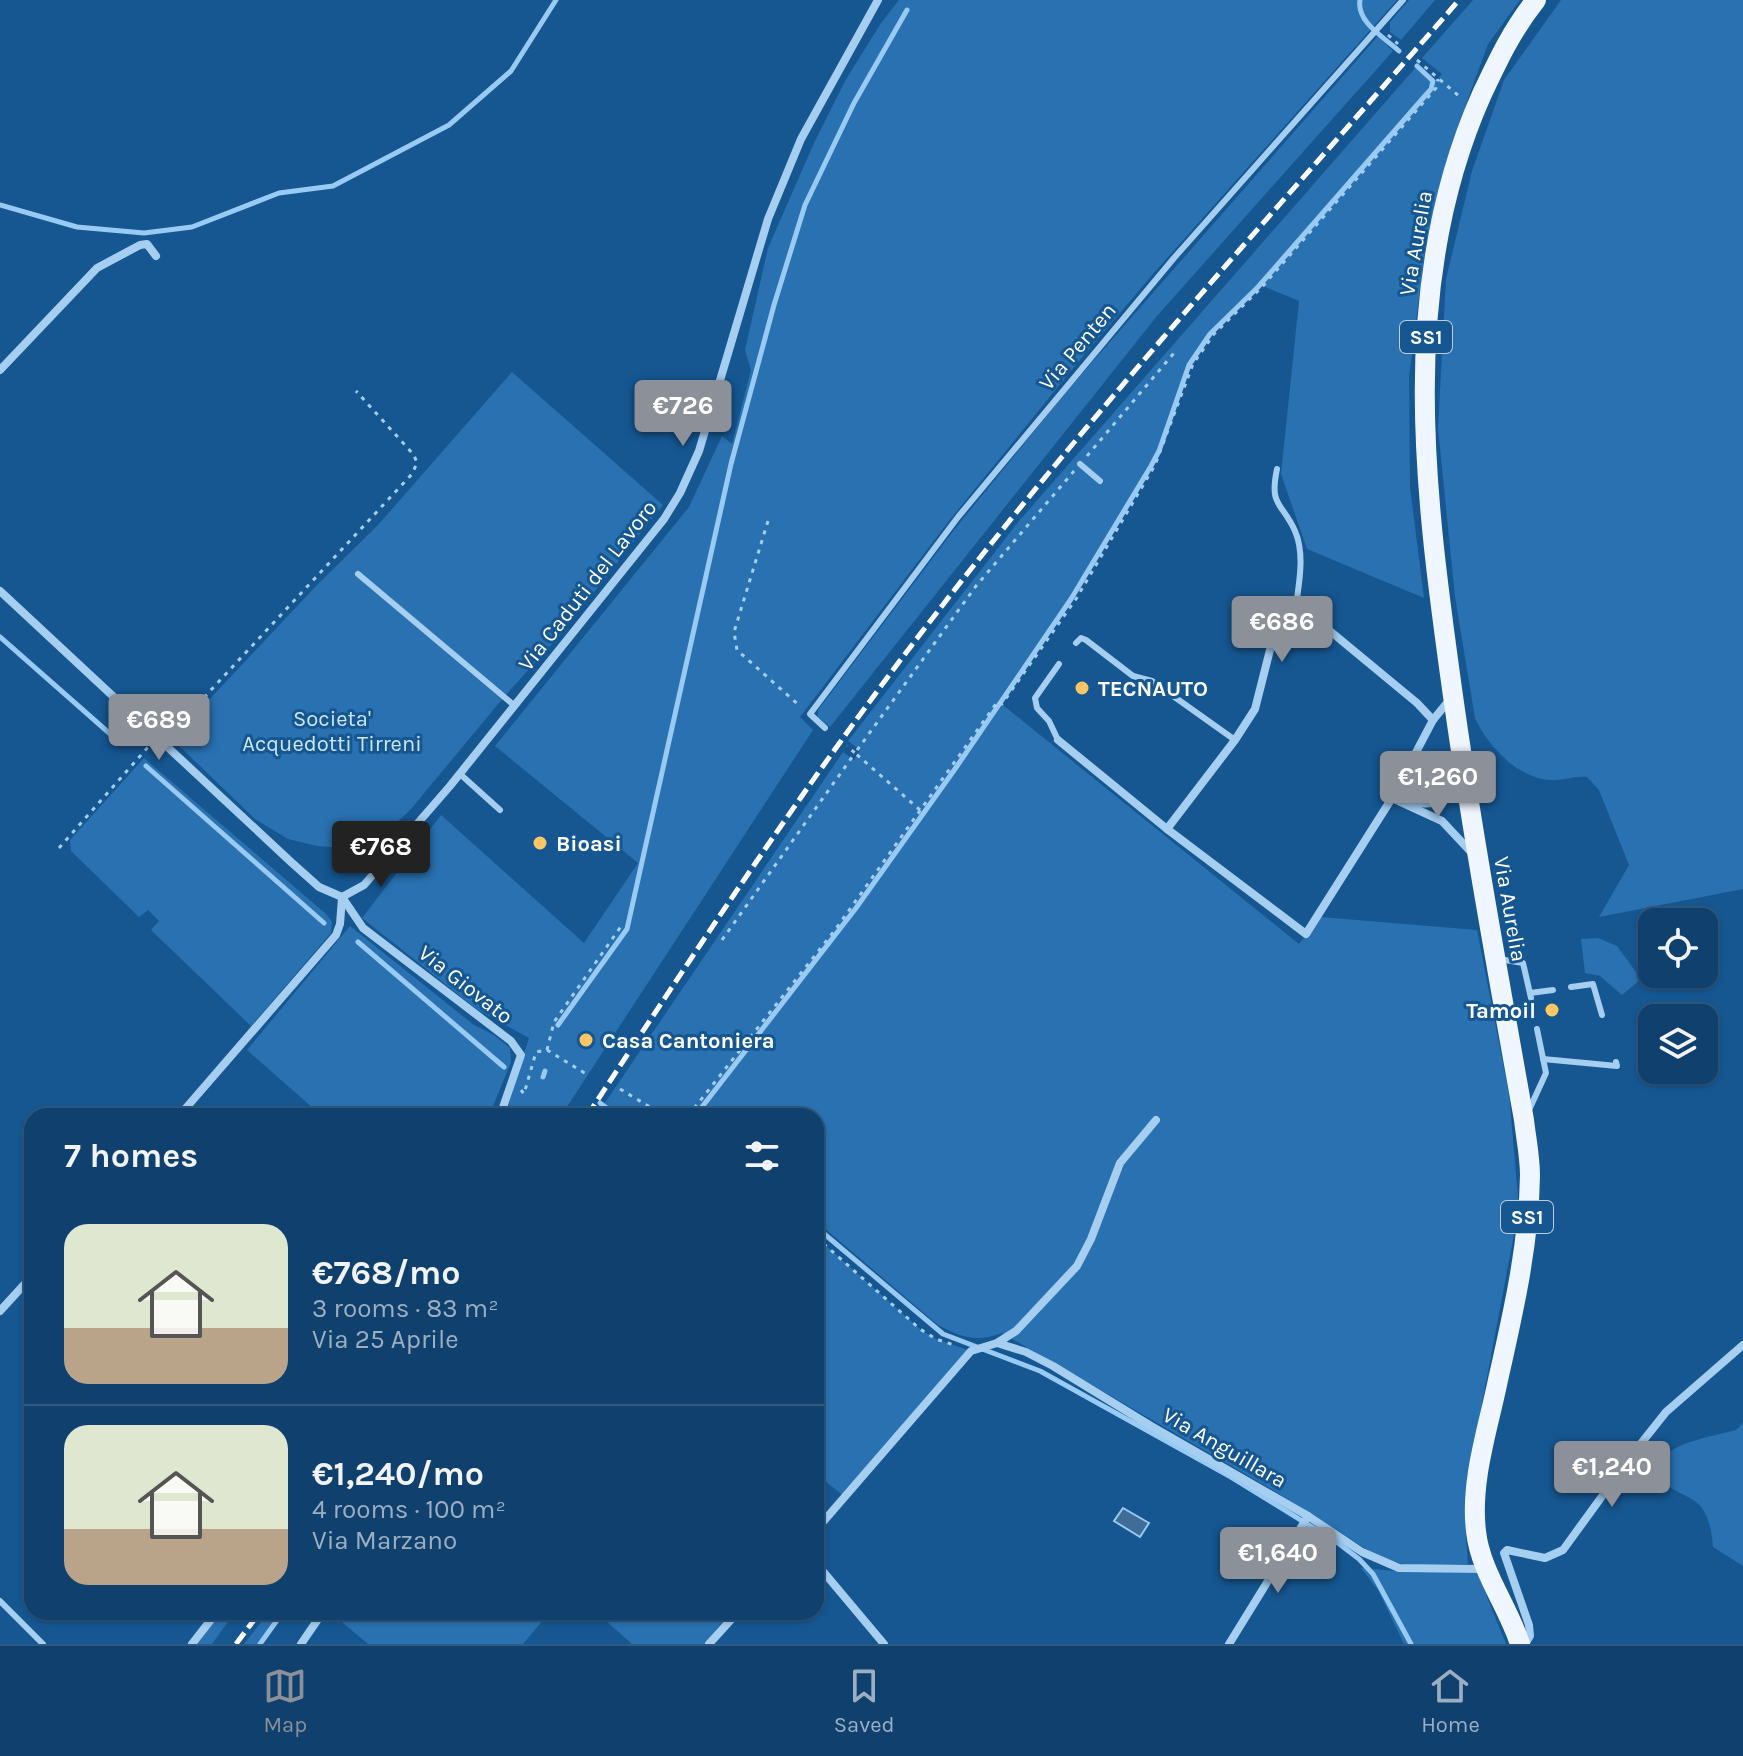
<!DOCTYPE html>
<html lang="en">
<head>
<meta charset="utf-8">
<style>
  :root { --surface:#10416e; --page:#1e4c76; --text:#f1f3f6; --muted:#9cafc2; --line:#305a81; --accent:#8c9099 }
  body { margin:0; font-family:Karla,sans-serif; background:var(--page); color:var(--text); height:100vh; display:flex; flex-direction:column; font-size:30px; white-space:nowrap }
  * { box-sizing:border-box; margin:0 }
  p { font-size:26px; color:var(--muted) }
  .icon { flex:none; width:44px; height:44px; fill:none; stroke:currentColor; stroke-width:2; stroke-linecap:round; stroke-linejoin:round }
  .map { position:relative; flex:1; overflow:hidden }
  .panel { position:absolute; left:24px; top:1108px; width:800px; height:512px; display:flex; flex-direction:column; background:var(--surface); border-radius:24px; box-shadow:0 2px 6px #0004,0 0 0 2px var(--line) }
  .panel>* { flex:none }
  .fabs { position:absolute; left:1638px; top:908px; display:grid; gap:16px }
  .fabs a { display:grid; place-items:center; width:80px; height:80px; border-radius:16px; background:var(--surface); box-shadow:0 2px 6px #0004,0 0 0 2px var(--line); font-size:40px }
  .price { position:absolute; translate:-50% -68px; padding:0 18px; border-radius:8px; background:var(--accent); color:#fff; font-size:26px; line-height:52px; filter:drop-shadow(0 2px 4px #0008) }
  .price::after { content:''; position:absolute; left:50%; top:48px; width:24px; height:18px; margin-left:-12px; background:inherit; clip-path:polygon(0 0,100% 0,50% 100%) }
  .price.current { background:#222; color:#fff }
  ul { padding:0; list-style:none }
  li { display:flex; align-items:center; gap:24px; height:200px; padding:0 40px }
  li+li { border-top:2px solid var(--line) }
  li span { display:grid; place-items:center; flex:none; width:224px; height:160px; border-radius:24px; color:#555 }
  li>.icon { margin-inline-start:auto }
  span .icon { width:96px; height:96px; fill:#fffc; stroke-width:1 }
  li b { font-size:34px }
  h2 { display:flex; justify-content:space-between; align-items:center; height:96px; padding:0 40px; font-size:34px }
  .tab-bar { display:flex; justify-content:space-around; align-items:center; height:112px; border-top:2px solid var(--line); background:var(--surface); font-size:22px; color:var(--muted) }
  .tab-bar a { display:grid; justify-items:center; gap:4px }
  .tab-bar .current { color:var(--accent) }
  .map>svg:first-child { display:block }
</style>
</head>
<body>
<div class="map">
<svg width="1743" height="1644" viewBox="0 0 1743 1644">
  <rect width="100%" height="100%" fill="#165792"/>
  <g fill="#2971b1">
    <path d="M899,0H1397L1153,274L1074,367L949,521L800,717L813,730L561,1116H505L529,1038L478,1010L362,918L441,815L584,943L638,863L495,746L689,507L722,436L732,444L751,370L745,350L768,248L814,143L845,81L881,23Z"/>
    <path d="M1409,0H1435L1401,40L1390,32V22Z"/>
    <path d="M1473,0H1520L1488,44L1469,96L1425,251L1409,376L1410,487L1424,598L1307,549L1281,474L1299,301L1258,284L1209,334L1188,362L1157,452L1069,598L998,701L1299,944L1321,917L1477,930L1509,1094L1519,1208L1470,1467L1465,1523L1468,1564L1406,1565L1377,1556L1273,1490L1002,1333C976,1343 961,1337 938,1325L816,1221V1116H596L843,752L854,760L860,750L848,741L1019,521L1416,67L1432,81L1422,97L1442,74L1422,58Z"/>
    <path d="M1561,0H1743V889L1599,917L1629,865L1599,790L1587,777C1574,776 1562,781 1550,780C1517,778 1487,745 1475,718L1455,597L1438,428L1446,279L1472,171L1504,80Z"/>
    <path d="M1378,36L1393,51L1157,316L830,727L818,717V710L954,530L1066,392Z"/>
    <path d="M512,372L663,505L560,635L504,697L411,809L384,835L344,848L317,846L288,839L255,819L172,739L317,585L378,525Z"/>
    <path d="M144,758L326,914L332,922L331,933L251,1026L151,930L159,921L148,910L139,917L71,851L70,840Z"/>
    <path d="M350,926L474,1025L494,1035L510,1048L511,1062L489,1116H322L247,1050Z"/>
    <path d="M1598,938L1617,946L1641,979L1622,995L1600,976L1585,973L1581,939Z"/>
    <path d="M816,1237L920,1329L936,1339L971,1351L844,1496L816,1474Z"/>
    <path d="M1743,1423V1566L1713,1547C1708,1482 1679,1509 1652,1468C1670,1442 1706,1438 1736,1430Z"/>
    <path d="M1361,1568L1408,1572H1477L1506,1644H1404L1378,1590Z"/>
    <path d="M221,1612H235L212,1644H197Z"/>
    <path d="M269,1612H283L260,1644H244Z"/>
    <path d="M330,1612H534L544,1619L523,1644H368Z"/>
    <path d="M596,1612H731L704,1644H632Z"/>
  </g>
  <path fill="#3f6d98" stroke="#98caf3" stroke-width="2" d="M1123,1508L1149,1523L1140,1537L1114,1521Z"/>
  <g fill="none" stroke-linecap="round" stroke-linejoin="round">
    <g stroke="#98caf3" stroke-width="5">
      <path d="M1360,0C1356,22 1385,38 1399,51"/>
      <path d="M0,205L77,227L144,233L192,227L279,193L333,186L449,125L511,71L556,0"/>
      <path d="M0,637L117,740"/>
      <path d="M146,766L324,923"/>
      <path d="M358,942L504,1067"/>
      <path d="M558,1025L627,929L731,464L774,305L805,205L854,103L907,10"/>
      <path d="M543,1077L545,1071"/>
      <path d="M600,1103L617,1116"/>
      <path d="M695,1116L856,908L955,769L1071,599L1151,466L1159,451L1189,365L1210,334L1258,287L1431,89L1433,81L1417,66"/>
      <path d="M816,1227L943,1334L1040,1371L1231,1477L1338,1543L1359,1559L1373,1574L1411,1644"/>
      <path d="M260,1644L283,1612"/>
    </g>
    <g stroke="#a5cef1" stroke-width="3" stroke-dasharray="4 6" stroke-linecap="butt">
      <path d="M1388,35L1398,44"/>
      <path d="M1417,60L1460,97"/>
      <path d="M1087,456L1174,353"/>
      <path d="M768,521L734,632L737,650L801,707"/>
      <path d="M170,734L412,474L417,463L414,455L356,391"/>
      <path d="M920,810L855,753L976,586L1074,471"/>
      <path d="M59,848L149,746"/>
      <path d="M722,940L855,753L847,746"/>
      <path d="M547,1050L554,1022L622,925"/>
      <path d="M547,1050L588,1075"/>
      <path d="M620,1089L665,1116"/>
      <path d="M521,1090L524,1094L536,1052L547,1050"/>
      <path d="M688,1116L835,930L998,701L1002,704L1076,599L1155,465L1193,364L1214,334L1262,287L1436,88L1438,79"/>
      <path d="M816,1237L920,1329L936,1339L957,1346"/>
    </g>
    <g stroke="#a5cef1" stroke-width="6">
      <path d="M1080,464L1100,481"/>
      <path d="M1277,469C1269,507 1282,502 1295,531C1305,554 1299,583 1296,606"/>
      <path d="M358,574L515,706"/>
      <path d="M1076,643L1081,638L1086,640L1133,676L1152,681L1235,740"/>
      <path d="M825,728L810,714L958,517L1174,258L1403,0"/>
      <path d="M1058,740L1049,721L1037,708L1035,698L1059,664"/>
      <path d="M460,774L500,810"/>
      <path d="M1499,959L1523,963L1531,998"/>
      <path d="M1571,987L1593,984L1602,1015"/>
      <path d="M1530,993L1553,990"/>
      <path d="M1543,1059L1617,1066L1616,1062"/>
      <path d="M1529,1110L1546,1073L1537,1029"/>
      <path d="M0,1601L43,1644"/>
    </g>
    <g stroke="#a5cef1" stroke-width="8">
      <path d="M0,370L97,268L140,245L147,244L156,256"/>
      <path d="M0,591L291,862L319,887L342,897"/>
      <path d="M1058,740L1167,829L1306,934L1392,798L1433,720L1451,698"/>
      <path d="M1404,776L1428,771L1463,778"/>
      <path d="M1392,798L1442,821L1472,853"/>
      <path d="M1412,802C1436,807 1447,800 1461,782"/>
      <path d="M1167,829L1235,740L1255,709L1273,638L1283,615L1296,606L1307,612L1417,703L1433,720"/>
      <path d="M342,897L364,885L450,786L664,519L680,493L699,451L768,219L801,139L878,0"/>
      <path d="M342,897L363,928L511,1041L521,1055L500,1116"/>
      <path d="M179,1116L336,935L340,924L342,898"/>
      <path d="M0,1311L32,1276"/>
      <path d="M997,1343L1026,1352L1053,1366L1151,1426L1308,1516L1362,1552L1399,1568L1484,1569"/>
      <path d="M816,1530L971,1351L997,1343L1016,1331L1077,1266L1091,1239L1120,1163L1156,1120"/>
      <path d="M816,1563L884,1644"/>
      <path d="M192,1644L217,1612"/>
      <path d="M301,1644L323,1612"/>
      <path d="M709,1644L738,1612"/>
      <path d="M1229,1644L1308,1516"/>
      <path d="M1525,1644L1530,1636L1529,1625L1504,1553L1507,1550L1545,1558L1563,1550L1635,1451L1666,1412L1743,1345"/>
    </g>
    <path stroke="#eff6ff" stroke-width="20" d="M1520,1644C1508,1606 1480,1571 1476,1531C1470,1481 1488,1429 1498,1380C1513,1314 1529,1244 1530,1175C1530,1157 1526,1138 1524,1120C1499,979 1473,838 1453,696C1425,495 1396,286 1482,94C1498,60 1512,30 1536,0"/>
    <g stroke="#fff" stroke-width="5" stroke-dasharray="14 6" stroke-linecap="butt">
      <path d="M587,1116C697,949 806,782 928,624C1094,408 1280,206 1459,0"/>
      <path d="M236,1644L260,1612"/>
    </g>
  </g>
  <g fill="#ffc665" stroke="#165792" stroke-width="3">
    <circle cx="1082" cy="688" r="8"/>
    <circle cx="540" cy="843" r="8"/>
    <circle cx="1552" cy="1010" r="8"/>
    <circle cx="586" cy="1040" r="8"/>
  </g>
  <g text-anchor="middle" stroke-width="6" stroke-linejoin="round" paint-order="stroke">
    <g fill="#165792" stroke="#b9cdde" stroke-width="2">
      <rect x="1400" y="321" width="52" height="32" rx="6"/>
      <rect x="1501" y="1201" width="52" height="32" rx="6"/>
    </g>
    <g font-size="20" font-weight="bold" fill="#fff">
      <text x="1426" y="344">SS1</text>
      <text x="1527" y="1224">SS1</text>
    </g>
    <g font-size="22" fill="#fff" stroke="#165792">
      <text transform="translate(1415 243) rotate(-80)" y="8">Via Aurelia</text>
      <text transform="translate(1077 346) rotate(-50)" y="8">Via Penten</text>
      <text transform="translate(587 585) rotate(-52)" y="8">Via Caduti del Lavoro</text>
      <text transform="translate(1511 909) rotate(80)" y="8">Via Aurelia</text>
      <text transform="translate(466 984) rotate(38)" y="8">Via Giovato</text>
      <text transform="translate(1225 1447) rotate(30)" y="8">Via Anguillara</text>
    </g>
    <g font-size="22" font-weight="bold" fill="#fff" stroke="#165792" text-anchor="start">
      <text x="1098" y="696">TECNAUTO</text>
      <text x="556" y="851">Bioasi</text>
      <text x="1536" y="1018" text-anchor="end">Tamoil</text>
      <text x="602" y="1048">Casa Cantoniera</text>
    </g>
    <g font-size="22" fill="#cce6fc" stroke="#165792">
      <text x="332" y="726">Societa'<tspan x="332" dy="25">Acquedotti Tirreni</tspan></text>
    </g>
  </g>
</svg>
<div class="fabs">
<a><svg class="icon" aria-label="locate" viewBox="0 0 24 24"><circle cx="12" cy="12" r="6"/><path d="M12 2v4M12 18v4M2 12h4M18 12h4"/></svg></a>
<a><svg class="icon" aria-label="layers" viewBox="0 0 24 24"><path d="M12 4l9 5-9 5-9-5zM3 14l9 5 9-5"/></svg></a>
</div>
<b class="price" style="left:683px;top:448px">€726</b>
<b class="price" style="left:1282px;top:664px">€686</b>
<b class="price" style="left:159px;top:762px">€689</b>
<b class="price" style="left:1438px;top:819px">€1,260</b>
<b class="price current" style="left:381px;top:889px">€768</b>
<b class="price" style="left:1612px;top:1509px">€1,240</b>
<b class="price" style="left:1278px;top:1595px">€1,640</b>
<section class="panel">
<h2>7 homes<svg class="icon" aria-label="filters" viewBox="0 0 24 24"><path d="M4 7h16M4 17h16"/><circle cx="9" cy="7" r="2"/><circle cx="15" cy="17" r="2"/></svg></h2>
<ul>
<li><span style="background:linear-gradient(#dfe7d0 65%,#b9a48a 0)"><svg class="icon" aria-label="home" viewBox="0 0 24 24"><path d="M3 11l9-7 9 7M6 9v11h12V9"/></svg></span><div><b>€768/mo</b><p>3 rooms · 83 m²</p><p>Via 25 Aprile</p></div></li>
<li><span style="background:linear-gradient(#dfe7d0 65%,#b9a48a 0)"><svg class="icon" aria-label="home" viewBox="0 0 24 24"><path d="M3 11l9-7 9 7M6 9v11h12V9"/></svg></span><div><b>€1,240/mo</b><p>4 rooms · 100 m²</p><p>Via Marzano</p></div></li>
</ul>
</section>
</div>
<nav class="tab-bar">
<a class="current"><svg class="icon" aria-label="map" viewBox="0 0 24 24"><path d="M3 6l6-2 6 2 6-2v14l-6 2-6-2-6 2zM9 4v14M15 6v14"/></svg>Map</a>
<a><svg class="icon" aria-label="saved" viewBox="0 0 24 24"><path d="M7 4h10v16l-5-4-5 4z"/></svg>Saved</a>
<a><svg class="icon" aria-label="home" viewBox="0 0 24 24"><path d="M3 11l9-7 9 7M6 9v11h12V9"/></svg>Home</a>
</nav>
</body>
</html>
